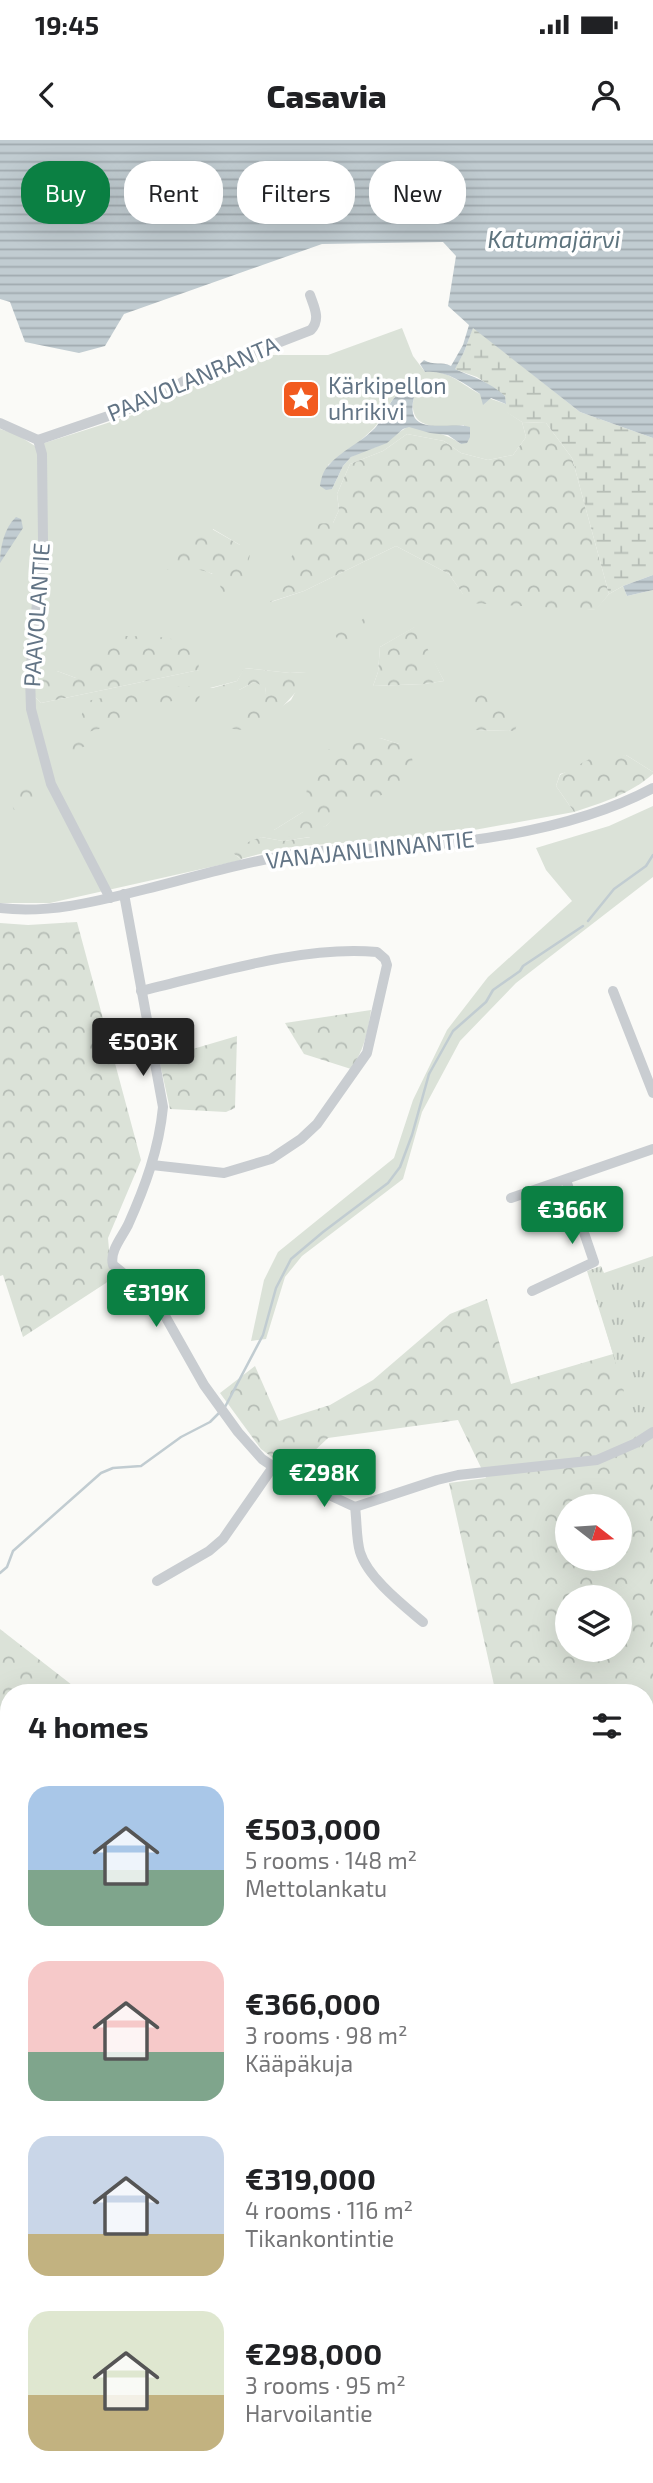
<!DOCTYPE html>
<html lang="en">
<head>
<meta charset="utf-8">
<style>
  :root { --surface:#fff; --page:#f6f6f6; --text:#202124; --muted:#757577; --accent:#0b8043 }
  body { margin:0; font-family:"Exo 2",sans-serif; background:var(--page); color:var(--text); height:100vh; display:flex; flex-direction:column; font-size:26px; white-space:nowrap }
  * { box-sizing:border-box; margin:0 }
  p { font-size:23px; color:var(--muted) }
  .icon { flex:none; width:38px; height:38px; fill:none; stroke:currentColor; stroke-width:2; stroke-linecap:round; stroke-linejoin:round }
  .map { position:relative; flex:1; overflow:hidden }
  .drawer { position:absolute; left:0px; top:1544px; width:654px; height:800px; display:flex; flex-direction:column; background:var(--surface); border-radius:28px 28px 0 0; box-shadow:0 7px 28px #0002 }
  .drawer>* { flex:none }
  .banner { position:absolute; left:21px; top:21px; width:612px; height:63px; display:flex; gap:14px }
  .needle { width:46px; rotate:107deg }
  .buttons { position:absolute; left:555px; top:1354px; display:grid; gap:14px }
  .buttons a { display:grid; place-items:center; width:77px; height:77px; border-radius:50%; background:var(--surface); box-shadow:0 7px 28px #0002; font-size:35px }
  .price { position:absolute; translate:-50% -60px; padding:0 16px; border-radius:7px; background:var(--accent); color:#fff; font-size:23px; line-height:46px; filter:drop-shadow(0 2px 4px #0008) }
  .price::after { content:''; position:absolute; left:50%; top:42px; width:21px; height:16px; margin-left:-10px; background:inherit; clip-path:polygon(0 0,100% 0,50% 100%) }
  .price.selected { background:#222; color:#fff }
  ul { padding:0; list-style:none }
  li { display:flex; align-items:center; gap:21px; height:175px; padding:0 28px }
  li span { display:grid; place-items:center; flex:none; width:196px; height:140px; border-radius:21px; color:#555 }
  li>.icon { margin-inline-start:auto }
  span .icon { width:84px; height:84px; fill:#fffc; stroke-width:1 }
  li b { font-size:30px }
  h2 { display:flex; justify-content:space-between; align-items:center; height:84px; padding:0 28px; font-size:30px }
  .chip { padding:0 24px; border-radius:28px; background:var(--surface); box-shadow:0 7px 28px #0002; font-size:24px; line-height:63px }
  .chip.selected { background:var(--accent); color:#fff }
  .status { display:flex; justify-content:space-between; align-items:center; height:49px; padding:0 35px; background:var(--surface); direction:ltr }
  .status svg { height:19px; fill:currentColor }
  header { display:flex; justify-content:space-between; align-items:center; height:91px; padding:0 28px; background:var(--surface); font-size:32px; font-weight:800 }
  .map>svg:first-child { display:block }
</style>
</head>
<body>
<div class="status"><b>19:45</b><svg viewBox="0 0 49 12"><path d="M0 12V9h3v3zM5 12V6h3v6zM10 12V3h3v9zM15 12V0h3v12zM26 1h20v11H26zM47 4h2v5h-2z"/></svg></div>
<header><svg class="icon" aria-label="back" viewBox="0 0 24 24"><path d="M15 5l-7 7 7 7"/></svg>Casavia<svg class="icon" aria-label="person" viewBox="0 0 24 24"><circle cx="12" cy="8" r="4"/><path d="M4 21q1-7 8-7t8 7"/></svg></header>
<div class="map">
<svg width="653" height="2343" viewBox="0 0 653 2343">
  <defs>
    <pattern id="forest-crowns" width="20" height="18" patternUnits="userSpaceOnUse" patternTransform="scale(1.75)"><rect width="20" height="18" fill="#dbe2d8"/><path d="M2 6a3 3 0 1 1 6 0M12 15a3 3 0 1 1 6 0" fill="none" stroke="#b5bcb5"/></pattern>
    <pattern id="wetland-marsh" width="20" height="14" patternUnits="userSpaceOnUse" patternTransform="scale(1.75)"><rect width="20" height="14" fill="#dbe2d8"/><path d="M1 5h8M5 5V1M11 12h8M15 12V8" fill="none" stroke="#b5bcb5"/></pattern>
    <pattern id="park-tufts" width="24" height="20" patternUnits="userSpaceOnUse" patternTransform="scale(1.75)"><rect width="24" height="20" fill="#dbe2d8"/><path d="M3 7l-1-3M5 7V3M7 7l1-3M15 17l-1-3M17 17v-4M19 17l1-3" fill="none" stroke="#b5bcb5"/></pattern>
    <pattern id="water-rules" width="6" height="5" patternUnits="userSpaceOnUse" patternTransform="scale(1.75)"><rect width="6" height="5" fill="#c1ccd1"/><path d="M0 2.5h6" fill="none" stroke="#a0aaaf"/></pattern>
  </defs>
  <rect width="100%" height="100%" fill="#fafaf7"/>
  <g fill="#dbe2d8" fill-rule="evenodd">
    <path d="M402,188L413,216L425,232C448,229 460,244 480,254C488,258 497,261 506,264L507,272L522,282L526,297L513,315L488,320L461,313L444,301L407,294L383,311L350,324L337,354L339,370L333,383L271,462L304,451L396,406L449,434L463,454L595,470L609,454L623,446L627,456L653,450V632L626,615L560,634L556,646L574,672L441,696L313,705L310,697L283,701L261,697L234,714L242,720L50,763H0V289L16,294L35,306L142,272L202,235L254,215H328ZM410,248L415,253C404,289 437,289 464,285L461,304C445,292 428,292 409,286L376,307L362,311L351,317L343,326L332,349L328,325C343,314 359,303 373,289C387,275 388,255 410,248ZM213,389L240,405L212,434L201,428ZM415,487L444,541L423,544L373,546L378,532L380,507ZM245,528L290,533L306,532L291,560L252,587L266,553L265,546L254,542L239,550L210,548L237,541ZM199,530L41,563L35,557L57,531L76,538ZM480,570L515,591L475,590ZM380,598L399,604L407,605L326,686L274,690L303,672Z"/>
    <path d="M653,666V737L516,843L460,901L422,972L403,1039L302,1116L285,1137L266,1199L251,1201L264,1140L278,1112L394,1018L413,960L447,890L488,837L572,761L546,730L536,708L609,686Z"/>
  </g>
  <g fill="url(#forest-crowns)" fill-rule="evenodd">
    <path d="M522,282L546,283L572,318L609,454L596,470L469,463L449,434L396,406L304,451L270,462L307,384L333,383L339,370L337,354L350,324L383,311L407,294L444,301L461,313L488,320L513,315L526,297Z"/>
    <path d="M212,389L240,405L250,415L240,455L225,461L217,436C197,426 189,431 167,430L170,417L194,393Z"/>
    <path d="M364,478L371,481C368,498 363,508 345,512L331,488L357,484Z"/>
    <path d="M416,486L444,541L423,544L373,546L378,532L380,507Z"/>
    <path d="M122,496C148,497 200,491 199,530L41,563L35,557L38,530L57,531L76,538L91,520Z"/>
    <path d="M244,528L290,533L306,532L309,535C293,557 255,605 225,585L266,553L265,547L254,542L239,550L218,557L209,549L237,541Z"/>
    <path d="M196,546V551L200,553L199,561L188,564L181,558C162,566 155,561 138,574L131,570L115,581H108L99,589L88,592L91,603C82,609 73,609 64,616L60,609L75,592L87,561L157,547Z"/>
    <path d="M481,547L502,553L520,574L515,591L475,590L473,550Z"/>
    <path d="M380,598L399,604H407L412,610L413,642L343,671L326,686L289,697L274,690L303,672L310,631L325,610Z"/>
    <path d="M626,615L653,632V634C630,654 602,663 574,672L556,646L560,635L595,616Z"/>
    <path d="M26,643L40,647V656L35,667L14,670L10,660L16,647Z"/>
    <path d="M261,697L283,701L311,697L313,705L283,708L241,719L234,714L236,707Z"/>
    <path d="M77,782L141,1020L108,1098L110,1121L116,1132L106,1143L23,1197L3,1135L0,1136V783L28,785Z"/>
    <path d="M371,870C368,892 364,910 351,929L304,914L285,883Z"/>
    <path d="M237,896L235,968L226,972L170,969L159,919Z"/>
    <path d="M653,1141V1600H646V1552H442L494,1545L449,1343L486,1338L458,1280L328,1298L292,1332L261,1309L220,1253L255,1226L279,1281L330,1265L373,1240L450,1174L487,1159L511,1244L613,1214L598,1163ZM567,1367H620V1419H567ZM567,1458H620V1510H567Z"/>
    <path d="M0,1489L81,1552H9V2334L115,2335L110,2341L111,2343H0Z"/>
    <path d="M653,1683V2003L646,2013V1686Z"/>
    <path d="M653,2052V2125L646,2126V2062Z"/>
  </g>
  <path fill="url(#wetland-marsh)" d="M473,187L580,272L653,298V435L623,446L609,454L572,318L546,283L522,282L506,272L505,256L477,237L454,229L464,212Z"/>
  <g fill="url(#park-tufts)">
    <path d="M653,1116V1336L646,1333L613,1214L587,1131L601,1126L604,1133Z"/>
    <path d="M369,2335V2334L452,2335L437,2336L425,2343H345Z"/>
    <path d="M524,2335H644L650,2343H543L532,2336Z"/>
  </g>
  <g fill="url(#water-rules)">
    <path d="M0,0H653V298L580,272L473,188L464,212L455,229C473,237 490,242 505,256L506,264L491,258L483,265L480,254C462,242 446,230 425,232L420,224L424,220C433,226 442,221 451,226L463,205L469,185L448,166L456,116L443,102L322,104L124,174L105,206L79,213L25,202L10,162L0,159Z"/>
    <path d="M410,248L415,253C401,301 449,280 470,287V297L467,303L461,304L448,295L430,293L409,287L403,289L387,303L351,317L343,326L332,349L326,350L320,346C321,339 323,331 328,326C339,312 362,302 375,288C388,273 389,254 410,248Z"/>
    <path d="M16,377L21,379L23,388L0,423C0,408 4,388 16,377Z"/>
    <path d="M653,435V450L627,456L623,446Z"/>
  </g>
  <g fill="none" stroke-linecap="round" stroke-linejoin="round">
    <g stroke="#c1ccd1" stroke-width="2.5">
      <path d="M588,781L614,749L646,726L653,715"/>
      <path d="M429,934L453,891L486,862L493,850L520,831L523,826L583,786"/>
      <path d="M225,1267L263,1195L276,1148L291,1119L323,1092L388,1043L400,1027L412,995L429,934"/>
      <path d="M0,1433L7,1427L13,1411L101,1333L113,1328L141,1326L181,1297L210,1282L219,1273"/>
    </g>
    <g stroke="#c9cdd1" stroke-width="10">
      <path d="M0,283L38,300L42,314L43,400L30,536L31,569L51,644L110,758"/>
      <path d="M38,300L152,261L192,236L311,190C321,179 314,167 310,155"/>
      <path d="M124,754L163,967C159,1009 145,1047 128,1085C122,1097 109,1112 113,1125L149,1154L160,1167L204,1245L238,1292L262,1319L284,1334L355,1367C357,1381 356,1398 360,1412C368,1438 403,1465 423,1482"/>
      <path d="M0,768C50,774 98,761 146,749C197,736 249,721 301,713C337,708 372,710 407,707C487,701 582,686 653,648"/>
      <path d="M141,851C213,834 303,805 377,812L385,819L387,825L367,913L317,984L301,999L271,1019L224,1033L152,1025"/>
      <path d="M613,851L653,953"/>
      <path d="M511,1058L653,1009"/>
      <path d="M532,1151L594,1122L566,1040"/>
      <path d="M355,1367L437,1340L458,1335L597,1320L636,1303L653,1292"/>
      <path d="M157,1441L209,1411L223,1399L273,1327"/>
      <path d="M646,2180L652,2186L653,2191"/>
      <path d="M646,2207L653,2205"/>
      <path d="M173,2334L174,2343"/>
      <path d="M206,2334L224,2343"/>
      <path d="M284,2343L289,2334"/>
    </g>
  </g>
  <defs>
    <symbol id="sight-square" viewBox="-11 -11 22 22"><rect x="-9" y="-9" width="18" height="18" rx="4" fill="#f25a1f" stroke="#fff"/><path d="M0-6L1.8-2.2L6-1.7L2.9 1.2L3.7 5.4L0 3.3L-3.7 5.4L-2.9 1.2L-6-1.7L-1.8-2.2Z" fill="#fff"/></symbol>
  </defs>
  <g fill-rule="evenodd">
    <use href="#sight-square" x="279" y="237" width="44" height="44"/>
  </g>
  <g text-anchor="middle" stroke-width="7" stroke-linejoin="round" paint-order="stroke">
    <g font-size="23" fill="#627485" stroke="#fff">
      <text transform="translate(193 239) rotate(-23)" y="8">PAAVOLANRANTA</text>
      <text transform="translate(37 475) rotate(-86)" y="8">PAAVOLANTIE</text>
      <text transform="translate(370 710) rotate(-6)" y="8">VANAJANLINNANTIE</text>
    </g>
    <g font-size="23" fill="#627485" stroke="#fff" text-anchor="start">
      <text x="328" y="254">Kärkipellon<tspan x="328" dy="26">uhrikivi</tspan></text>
    </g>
    <g font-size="24" font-style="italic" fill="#5e747e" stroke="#fff">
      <text x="554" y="108">Katumajärvi</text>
    </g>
  </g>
</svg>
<div class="buttons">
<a><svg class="needle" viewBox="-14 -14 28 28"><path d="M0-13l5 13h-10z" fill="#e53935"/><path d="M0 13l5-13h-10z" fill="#757577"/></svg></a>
<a><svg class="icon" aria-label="layers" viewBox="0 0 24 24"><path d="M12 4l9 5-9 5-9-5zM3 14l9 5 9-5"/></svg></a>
</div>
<b class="price selected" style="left:143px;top:938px">€503K</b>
<b class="price" style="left:572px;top:1106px">€366K</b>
<b class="price" style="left:156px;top:1189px">€319K</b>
<b class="price" style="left:324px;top:1369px">€298K</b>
<div class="banner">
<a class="chip selected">Buy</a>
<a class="chip">Rent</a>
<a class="chip">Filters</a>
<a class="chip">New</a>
</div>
<section class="drawer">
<h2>4 homes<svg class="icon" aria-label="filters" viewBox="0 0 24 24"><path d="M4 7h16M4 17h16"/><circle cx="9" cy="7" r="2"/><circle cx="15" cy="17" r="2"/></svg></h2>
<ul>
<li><span style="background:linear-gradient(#a9c7e8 60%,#7fa58c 0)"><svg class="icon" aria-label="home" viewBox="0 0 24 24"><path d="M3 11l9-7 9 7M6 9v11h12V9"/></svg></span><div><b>€503,000</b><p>5 rooms · 148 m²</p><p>Mettolankatu</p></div></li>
<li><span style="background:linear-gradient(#f6c9c9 65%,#7fa58c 0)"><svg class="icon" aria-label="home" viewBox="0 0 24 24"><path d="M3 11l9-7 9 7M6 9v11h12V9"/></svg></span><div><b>€366,000</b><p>3 rooms · 98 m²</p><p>Kääpäkuja</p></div></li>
<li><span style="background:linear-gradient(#c9d6e8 70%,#c2b280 0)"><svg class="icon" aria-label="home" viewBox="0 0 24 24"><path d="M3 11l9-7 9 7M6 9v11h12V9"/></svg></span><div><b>€319,000</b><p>4 rooms · 116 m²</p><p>Tikankontintie</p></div></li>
<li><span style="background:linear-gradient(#dfe7d0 60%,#c2b280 0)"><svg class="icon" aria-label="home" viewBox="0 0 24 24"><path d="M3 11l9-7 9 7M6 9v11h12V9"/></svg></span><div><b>€298,000</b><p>3 rooms · 95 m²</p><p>Harvoilantie</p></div></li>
</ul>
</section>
</div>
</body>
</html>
